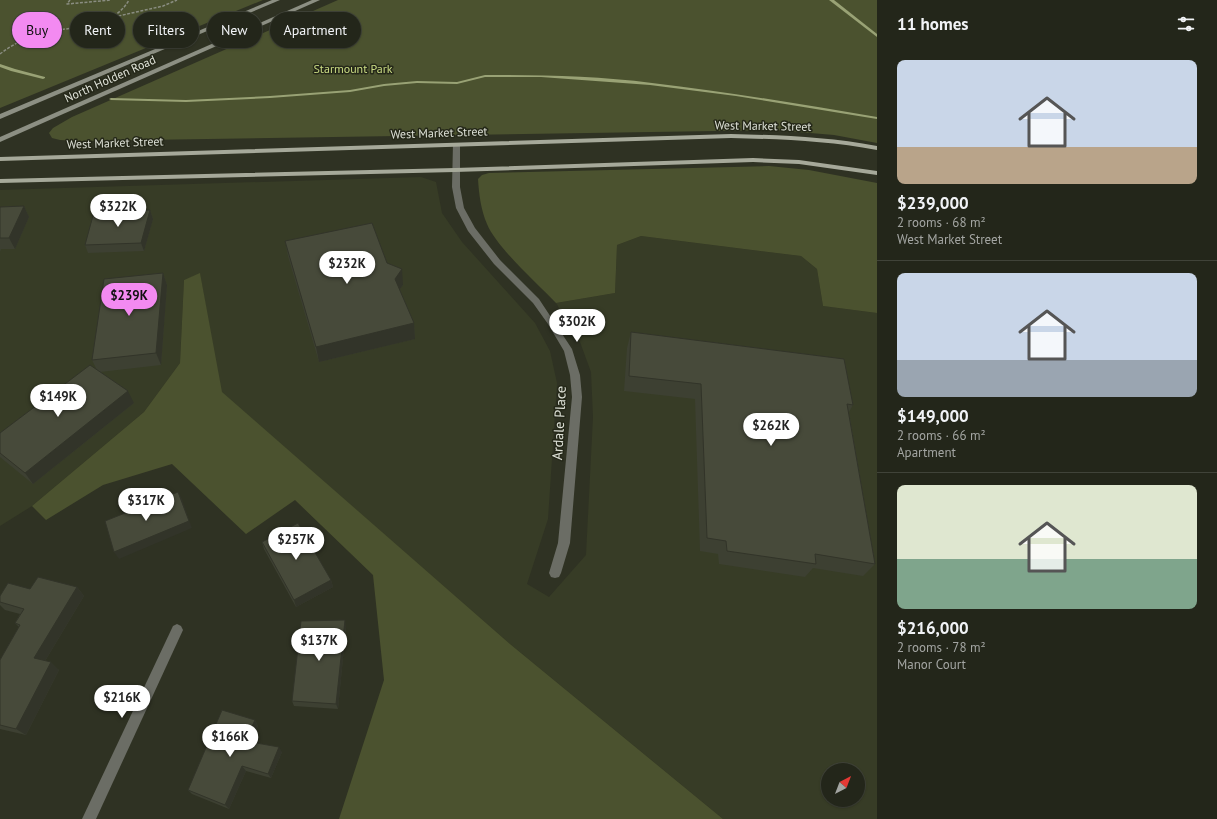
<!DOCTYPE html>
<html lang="en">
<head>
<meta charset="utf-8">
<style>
  :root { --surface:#23261a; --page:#2b2e23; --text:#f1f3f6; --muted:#a3a5a2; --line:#404339; --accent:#f38af1 }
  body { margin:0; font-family:"PT Sans",sans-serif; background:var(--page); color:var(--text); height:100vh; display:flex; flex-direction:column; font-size:15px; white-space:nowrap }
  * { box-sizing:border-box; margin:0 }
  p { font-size:13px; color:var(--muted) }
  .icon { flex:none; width:22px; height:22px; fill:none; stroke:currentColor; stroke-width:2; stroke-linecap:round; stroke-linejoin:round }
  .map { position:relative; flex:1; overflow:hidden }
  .side { display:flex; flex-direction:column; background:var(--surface); width:340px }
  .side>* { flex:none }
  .banner { position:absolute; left:12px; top:12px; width:380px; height:36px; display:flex; gap:8px }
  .needle { width:26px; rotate:42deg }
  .fabs { position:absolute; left:821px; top:763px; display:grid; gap:8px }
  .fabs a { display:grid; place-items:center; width:44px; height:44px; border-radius:50%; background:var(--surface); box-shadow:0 1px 3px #0004,0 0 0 1px var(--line); font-size:20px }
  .price { position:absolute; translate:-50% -34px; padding:0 9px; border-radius:14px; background:#fff; color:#222; font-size:13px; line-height:26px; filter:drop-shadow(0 1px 2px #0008) }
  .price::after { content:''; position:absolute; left:50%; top:24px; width:12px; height:9px; margin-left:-6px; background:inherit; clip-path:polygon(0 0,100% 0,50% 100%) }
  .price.current { background:var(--accent); color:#111 }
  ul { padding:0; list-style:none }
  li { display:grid; align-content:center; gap:8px; height:212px; padding:0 20px }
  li+li { border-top:1px solid var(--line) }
  li span { display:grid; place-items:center; height:124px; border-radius:8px; color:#555 }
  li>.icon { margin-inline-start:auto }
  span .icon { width:72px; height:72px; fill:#fffc; stroke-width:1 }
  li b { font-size:17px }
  h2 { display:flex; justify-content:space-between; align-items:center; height:48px; padding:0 20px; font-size:17px }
  .pill { padding:0 14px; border-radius:18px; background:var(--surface); box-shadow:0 1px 3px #0004,0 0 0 1px var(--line); font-size:14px; line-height:36px }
  .pill.current { background:var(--accent); color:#111 }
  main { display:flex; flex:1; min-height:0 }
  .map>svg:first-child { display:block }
</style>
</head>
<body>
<main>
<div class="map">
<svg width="877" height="819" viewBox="0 0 877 819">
  <rect width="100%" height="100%" fill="#2f3223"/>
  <path fill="#373c26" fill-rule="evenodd" d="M421,177L436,182L442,213L462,242L535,323L550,351L557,383L548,519L527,584L549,597L586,555L593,417L591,372L580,342L556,303L615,293L617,245L641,236L801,256L817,269L823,306L877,313V819H723L510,644L221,392L200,274L184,280L180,363L144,412L32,506L0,526V190ZM828,770H858V800H828Z"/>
  <g fill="#4b522f">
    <path d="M0,0H263L0,108Z"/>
    <path d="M338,0H877V143L834,135L775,130L77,141L60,140L52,138L49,133L53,128L72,117Z"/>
    <path d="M769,166L809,170L877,183V313L823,306L817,269L801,256L641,236L617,245L615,293L556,303C537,283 497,248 487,224C481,210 479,195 478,179L482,175L489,173Z"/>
    <path d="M200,273L222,392L510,644L723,819H339L384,680L373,575L295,500L246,534L172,464L103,485L46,520L32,506L144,412L180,363L184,280Z"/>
  </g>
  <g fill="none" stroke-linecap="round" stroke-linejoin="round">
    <g fill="#99a275" fill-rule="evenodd">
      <path d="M829,0H834L877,34V37Z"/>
      <path d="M0,64L15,69L45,77V78L43,79L11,71L0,67Z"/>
      <path d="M485,75C541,75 597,76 652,83C727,92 802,104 877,117V119L736,96L650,85L541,77H485L457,84L417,83L384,86L350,92L270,98L186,102L111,100L109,99L111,98L186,100L270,96L350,90L384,84L417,81L457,82Z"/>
    </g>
    <g stroke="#8a8d81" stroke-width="1.5" stroke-dasharray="3 1.5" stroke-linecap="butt">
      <path d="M70,0L67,4L111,0"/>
      <path d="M114,17L163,6L177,0"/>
      <path d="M0,54C12,45 26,37 41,33C70,26 112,30 129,0"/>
    </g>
    <g fill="#6b6d65" fill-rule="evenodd">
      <path d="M453,143H459L460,145V187L464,208L475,228L500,260L539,299L572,349L580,375L582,397L570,543L561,573L559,577L555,578L551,577L549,573L558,543L572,397L570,375L564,351L548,324L533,303L494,264L468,231L456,208L452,187Z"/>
      <path d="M177,624L181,626L183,630L96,819H82L173,626Z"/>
    </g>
    <g fill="#8c8f83" fill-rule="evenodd">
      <path d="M272,0H280L0,119V114Z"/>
      <path d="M312,0H320L0,142V137Z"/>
    </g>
    <g fill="#a6a99a" fill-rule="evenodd">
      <path d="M731,134C781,135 828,137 877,146V150C828,141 781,139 731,138L0,161V157Z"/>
      <path d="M753,158L799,160L877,171V175L799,164L753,162L455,172L0,183V179L455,168Z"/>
    </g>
  </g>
  <g fill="#3d4032">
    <path d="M24,206L29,217L15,249H1L0,252V207Z"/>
    <path d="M150,210L153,219L144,251L88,253L85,245Z"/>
    <path d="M285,241L387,263L403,285L399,290L414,323L415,339L319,362L288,256Z"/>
    <path d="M163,273L167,285L161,365L100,372L134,403L33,484L0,457V433L97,370L92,360Z"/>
    <path d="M631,332L853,405L849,412L875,564L863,576L813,568L805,577L719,564L718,554L700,551L695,399L624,391L627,348Z"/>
    <path d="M262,542L331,580L333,587L296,607L264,549Z"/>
    <path d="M77,587L84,596L45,661L59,670L26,735L0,729V660L19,627L15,623L20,614L5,610L0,605V596L30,589Z"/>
    <path d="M346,627L338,709L294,706L292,701Z"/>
    <path d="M255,720L258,726L250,742L282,752L271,778L246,771L229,809L192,794L188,790Z"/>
  </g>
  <g fill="#323429">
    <path d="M24,206L29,217L15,249L9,238Z"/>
    <path d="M150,210L153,219L144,251L141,243Z"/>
    <path d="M402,269L403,285L395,295V279Z"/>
    <path d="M163,273L167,285L161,365L156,353Z"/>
    <path d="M414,323L415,339L319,362L316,347Z"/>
    <path d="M128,391L134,403L33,484L25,473Z"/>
    <path d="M178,492L182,499L192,528L119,559L114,552Z"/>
    <path d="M331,580L333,587L296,607L294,600Z"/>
    <path d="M77,587L84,596L42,666L34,658Z"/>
    <path d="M345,620L346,627L338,709L336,704Z"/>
    <path d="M51,662L59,670L26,735L16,729Z"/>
    <path d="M255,720L258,726L248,745L245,741Z"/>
    <path d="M279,747L282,752L271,778L268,774Z"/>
    <path d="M242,766L246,771L229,809L225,805Z"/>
  </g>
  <g fill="#474a3a" stroke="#323429">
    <path d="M24,206L9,238H0V207Z"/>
    <path d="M150,210L141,243L85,245L94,212Z"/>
    <path d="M372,223L387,263L402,269L395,279L414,323L316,347L285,241Z"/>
    <path d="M163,273L156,353L92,360L104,279Z"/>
    <path d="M631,332L844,359L853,405L847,404L875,564L815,554L816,564L727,551L726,541L707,538L701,384L629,376Z"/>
    <path d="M90,365L128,391L25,473L0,453V433Z"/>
    <path d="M178,492L189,521L114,552L105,521Z"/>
    <path d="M298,523L331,580L294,600L262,542Z"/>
    <path d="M38,577L77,587L34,658L51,662L16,729L0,725V660L20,625L15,623L24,609L0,602V596L8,583L30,589Z"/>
    <path d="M345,620L336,704L292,701L301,621Z"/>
    <path d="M222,710L255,720L245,741L279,747L268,774L242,766L225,805L188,790Z"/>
  </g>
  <g text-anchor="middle" stroke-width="3" stroke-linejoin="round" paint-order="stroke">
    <g font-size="12" fill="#cbdc84" stroke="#252819">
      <text x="353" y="73">Starmount Park</text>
    </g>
    <g font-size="12" fill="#dfe2d8" stroke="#252819">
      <text transform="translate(110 79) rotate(-24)" y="4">North Holden Road</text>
      <text transform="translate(763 126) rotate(1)" y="4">West Market Street</text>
      <text transform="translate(439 133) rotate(-2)" y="4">West Market Street</text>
      <text transform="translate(115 143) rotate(-2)" y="4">West Market Street</text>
    </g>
    <g font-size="14" fill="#dfe2d8" stroke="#252819">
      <text transform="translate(559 423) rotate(-87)" y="5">Ardale Place</text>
    </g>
  </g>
</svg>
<div class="fabs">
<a><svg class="needle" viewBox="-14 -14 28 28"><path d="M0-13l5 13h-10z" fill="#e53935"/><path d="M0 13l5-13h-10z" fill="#a3a5a2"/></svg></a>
</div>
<b class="price" style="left:118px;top:228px">$322K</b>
<b class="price" style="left:347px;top:285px">$232K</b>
<b class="price current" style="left:129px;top:317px">$239K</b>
<b class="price" style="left:577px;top:343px">$302K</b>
<b class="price" style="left:58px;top:418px">$149K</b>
<b class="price" style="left:771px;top:447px">$262K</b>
<b class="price" style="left:146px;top:522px">$317K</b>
<b class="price" style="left:296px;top:561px">$257K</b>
<b class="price" style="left:319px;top:662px">$137K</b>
<b class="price" style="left:122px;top:719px">$216K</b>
<b class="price" style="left:230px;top:758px">$166K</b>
<div class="banner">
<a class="pill current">Buy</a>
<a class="pill">Rent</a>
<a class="pill">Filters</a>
<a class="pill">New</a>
<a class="pill">Apartment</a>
</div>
</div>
<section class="side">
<h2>11 homes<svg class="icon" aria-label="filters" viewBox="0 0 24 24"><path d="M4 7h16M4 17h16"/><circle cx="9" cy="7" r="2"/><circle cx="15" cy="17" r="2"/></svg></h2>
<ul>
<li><span style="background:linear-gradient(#c9d6e8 70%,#b9a48a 0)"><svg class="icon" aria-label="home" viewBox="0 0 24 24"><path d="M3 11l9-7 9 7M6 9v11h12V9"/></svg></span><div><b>$239,000</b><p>2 rooms · 68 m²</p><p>West Market Street</p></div></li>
<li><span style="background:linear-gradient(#c9d6e8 70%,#9aa5b1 0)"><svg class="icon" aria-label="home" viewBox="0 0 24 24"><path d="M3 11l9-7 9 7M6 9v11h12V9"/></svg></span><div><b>$149,000</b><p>2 rooms · 66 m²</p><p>Apartment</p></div></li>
<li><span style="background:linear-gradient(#dfe7d0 60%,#7fa58c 0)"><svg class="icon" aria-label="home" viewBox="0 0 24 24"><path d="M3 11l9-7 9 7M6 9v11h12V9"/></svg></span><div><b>$216,000</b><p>2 rooms · 78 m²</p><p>Manor Court</p></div></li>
</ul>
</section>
</main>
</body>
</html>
